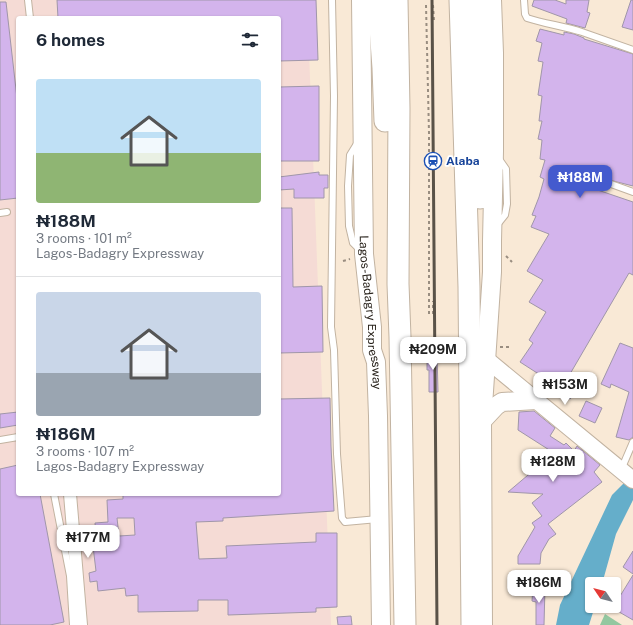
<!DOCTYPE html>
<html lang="en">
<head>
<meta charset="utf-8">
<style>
  :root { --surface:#fff; --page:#f6f6f7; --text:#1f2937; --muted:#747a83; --line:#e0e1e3; --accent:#445ace }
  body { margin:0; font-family:"Public Sans",sans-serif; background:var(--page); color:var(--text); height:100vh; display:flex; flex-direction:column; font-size:15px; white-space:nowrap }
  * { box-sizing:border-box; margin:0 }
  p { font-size:13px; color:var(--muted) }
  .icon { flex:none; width:22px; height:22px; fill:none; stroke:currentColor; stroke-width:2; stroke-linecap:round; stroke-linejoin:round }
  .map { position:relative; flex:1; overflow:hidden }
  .drawer { position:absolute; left:16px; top:16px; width:265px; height:480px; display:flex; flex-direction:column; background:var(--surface); border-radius:4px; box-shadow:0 1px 3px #0004 }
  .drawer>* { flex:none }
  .needle { width:26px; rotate:305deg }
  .buttons { position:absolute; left:585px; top:577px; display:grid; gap:8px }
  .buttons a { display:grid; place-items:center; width:36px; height:36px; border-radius:4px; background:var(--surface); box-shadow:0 1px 3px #0004; font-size:20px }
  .price { position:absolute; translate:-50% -34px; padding:0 9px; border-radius:8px; background:#fff; color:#222; font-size:13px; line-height:26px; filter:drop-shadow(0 1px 2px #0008) }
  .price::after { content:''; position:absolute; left:50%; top:24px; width:12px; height:9px; margin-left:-6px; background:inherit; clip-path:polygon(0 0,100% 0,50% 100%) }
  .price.active { background:var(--accent); color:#fff }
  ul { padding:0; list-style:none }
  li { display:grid; align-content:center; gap:8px; height:212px; padding:0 20px }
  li+li { border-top:1px solid var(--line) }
  li span { display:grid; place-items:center; height:124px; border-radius:4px; color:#555 }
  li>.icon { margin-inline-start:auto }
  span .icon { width:72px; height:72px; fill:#fffc; stroke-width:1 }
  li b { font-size:17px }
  h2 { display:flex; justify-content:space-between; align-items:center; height:48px; padding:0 20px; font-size:17px }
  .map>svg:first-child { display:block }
</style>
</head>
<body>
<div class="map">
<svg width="633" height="625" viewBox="0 0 633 625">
  <rect width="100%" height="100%" fill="#f9e9d6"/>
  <path fill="#f5dbd5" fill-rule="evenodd" d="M0,0H307L331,625H0ZM18,18H279V494H18Z"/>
  <path fill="#93c7a0" d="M605,614L622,625H600Z"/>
  <path fill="#65aeca" d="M633,474V500L616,534L602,584H592V606H595L589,625H556L560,605L612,495Z"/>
  <g fill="#d3b4ec" stroke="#a096a9" fill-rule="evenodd">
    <path d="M57,0H316L318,60L279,61V18H58Z"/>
    <path d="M534,0H555L566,4V0H589L587,12L590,13L585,28L566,23L567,19L532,6Z"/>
    <path d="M631,0H633V30L622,27Z"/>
    <path d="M0,2H6L18,107V198L0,200Z"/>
    <path d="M540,29L564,35V32L574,34L584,38V39L633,54V186L586,174L583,185L633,202V275L629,273L570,374L582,382L570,399L546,382L548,380L520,362L533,343L529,340L546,312L529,302L543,280L527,271L549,234L531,227L536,216L532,215L539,197L544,179L540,177L545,160L540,159L542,140L538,139L542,121H539L542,96L538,95L543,62L538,61L542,43L536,41Z"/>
    <path d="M319,86V161H279V87Z"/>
    <path d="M319,172V175H328V188H324V198H294V189L279,190V177Z"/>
    <path d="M279,208H292L293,287L322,286L323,352L279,353Z"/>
    <path d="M620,343L633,348V437L629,440L616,437L629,392L611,384L610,388L601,384Z"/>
    <path d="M427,352H437L438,392H429V370H427Z"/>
    <path d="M330,398L331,446L334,511L223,518V521L196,522L199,559L227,558L226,546L316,542V533H337V607L316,608V612L228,615V600H198V611L138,612V595L126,596L125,588L98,591L97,581L90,582L89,573L96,571L92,538H96L95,523L108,522L107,500L123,499V494H279V399ZM117,518H134L135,535L119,536Z"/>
    <path d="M586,401L602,408L595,423L579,416Z"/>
    <path d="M534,411L555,428L550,436L564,445L566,443L574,451L577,446L600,465L594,472L602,482L548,524L556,534L549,539L541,553L540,564H518V556L535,527L532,523L542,516L532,503L543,494L508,492L554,453L518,430L519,412Z"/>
    <path d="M18,412V425L0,428V414Z"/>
    <path d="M18,465V494H40L64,622L50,625H0V469Z"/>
    <path d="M633,551V574L623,567Z"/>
    <path d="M633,575V620L614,609V599L617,601Z"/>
    <path d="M533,586L545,587L544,625H536V602L532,601Z"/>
    <path d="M351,616L352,625H338L337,617Z"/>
  </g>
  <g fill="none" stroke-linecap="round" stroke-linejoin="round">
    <defs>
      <g id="lane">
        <path d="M28,0L30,18"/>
        <path d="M332,0L334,96L331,327L334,350L337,454L342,518L345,522L378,519"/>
        <path d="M524,0L525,14L527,18C545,24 564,26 582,32C599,38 616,44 633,50"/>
        <path d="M358,142L350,155L348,186L349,226L353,243L360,250"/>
        <path d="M611,184L633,192"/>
        <path d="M0,213L7,212"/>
        <path d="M497,225L505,215L507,204L506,169L499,159"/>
        <path d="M0,440L18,437"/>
        <path d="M621,470L633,442"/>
        <path d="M54,494L70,576L73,625"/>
      </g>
      <path id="street" d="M70,494L81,625"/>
      <path id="secondary" d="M486,359L633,480"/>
      <g id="primary">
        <path id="s1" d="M361,0L364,254L372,327V350L376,362L378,416L381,625"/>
        <path d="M482,421L496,406L502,402L536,400"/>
        <path d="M483,625L482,421L492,272V241L494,151V53L492,0"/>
      </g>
      <g id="highway">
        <path d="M378,0L383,68L385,121"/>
        <path d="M397,0L399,108L398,284L400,337L405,625"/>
        <path d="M460,0L469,287L472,625"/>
        <path d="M479,0L480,198"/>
      </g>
    </defs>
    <use href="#lane" stroke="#c2b3a1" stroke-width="8"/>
    <use href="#street" stroke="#c2b3a1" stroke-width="14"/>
    <use href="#secondary" stroke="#c2b3a1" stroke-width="18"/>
    <use href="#primary" stroke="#c2b3a1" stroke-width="20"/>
    <use href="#highway" stroke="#c2b3a1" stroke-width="23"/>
    <g stroke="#998d80" stroke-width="2" stroke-dasharray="3 3" stroke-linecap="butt">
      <path d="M426,5L429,133V314"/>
      <path d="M433,5L434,20"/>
      <path d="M506,256L512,262"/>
      <path d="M343,261L350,259"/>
      <path d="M433,314V301"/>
      <path d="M500,347H509"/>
    </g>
    <use href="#lane" stroke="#fff" stroke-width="6"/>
    <use href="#street" stroke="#fff" stroke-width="12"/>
    <use href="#secondary" stroke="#fff" stroke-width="16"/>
    <use href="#primary" stroke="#fff" stroke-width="18"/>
    <use href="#highway" stroke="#fff" stroke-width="21"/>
    <path stroke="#5a5248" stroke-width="3" d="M432,0L437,625"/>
  </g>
  <defs>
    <symbol id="station-ring" viewBox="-11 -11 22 22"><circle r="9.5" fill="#fff" stroke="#1a4fb4" stroke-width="1.5"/><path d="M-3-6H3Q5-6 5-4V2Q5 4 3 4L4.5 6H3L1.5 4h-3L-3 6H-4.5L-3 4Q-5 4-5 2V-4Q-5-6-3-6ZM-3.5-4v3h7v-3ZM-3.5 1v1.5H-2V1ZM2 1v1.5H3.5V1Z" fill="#1a4fb4"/></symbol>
  </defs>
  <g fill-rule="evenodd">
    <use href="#station-ring" x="423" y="151" width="20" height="20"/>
  </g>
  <g text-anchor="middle" stroke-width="3.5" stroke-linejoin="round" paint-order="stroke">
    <g font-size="12" font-weight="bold" fill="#164399" stroke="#fff" text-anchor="start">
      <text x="446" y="165">Alaba</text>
    </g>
    <g font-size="12" fill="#29231c" stroke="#fff">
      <text dy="4" stroke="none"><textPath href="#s1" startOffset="313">Lagos-Badagry Expressway</textPath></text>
    </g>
  </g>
</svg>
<div class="buttons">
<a><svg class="needle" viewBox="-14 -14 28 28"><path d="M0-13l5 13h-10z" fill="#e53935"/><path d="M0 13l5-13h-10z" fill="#747a83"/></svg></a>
</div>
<b class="price active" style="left:580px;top:199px">₦188M</b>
<b class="price" style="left:433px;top:371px">₦209M</b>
<b class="price" style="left:565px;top:406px">₦153M</b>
<b class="price" style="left:553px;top:483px">₦128M</b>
<b class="price" style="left:88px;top:559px">₦177M</b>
<b class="price" style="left:539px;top:604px">₦186M</b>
<section class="drawer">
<h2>6 homes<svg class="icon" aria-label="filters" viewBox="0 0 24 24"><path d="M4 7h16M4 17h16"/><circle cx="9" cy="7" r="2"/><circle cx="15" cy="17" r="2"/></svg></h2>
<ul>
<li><span style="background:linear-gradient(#bfe0f5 60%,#8fb573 0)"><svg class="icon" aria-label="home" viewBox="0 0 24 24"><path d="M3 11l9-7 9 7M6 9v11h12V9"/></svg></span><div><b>₦188M</b><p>3 rooms · 101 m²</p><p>Lagos-Badagry Expressway</p></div></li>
<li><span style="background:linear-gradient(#c9d6e8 65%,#9aa5b1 0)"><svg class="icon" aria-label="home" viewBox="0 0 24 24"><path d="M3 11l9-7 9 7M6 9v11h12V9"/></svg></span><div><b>₦186M</b><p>3 rooms · 107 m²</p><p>Lagos-Badagry Expressway</p></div></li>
</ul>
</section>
</div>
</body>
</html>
